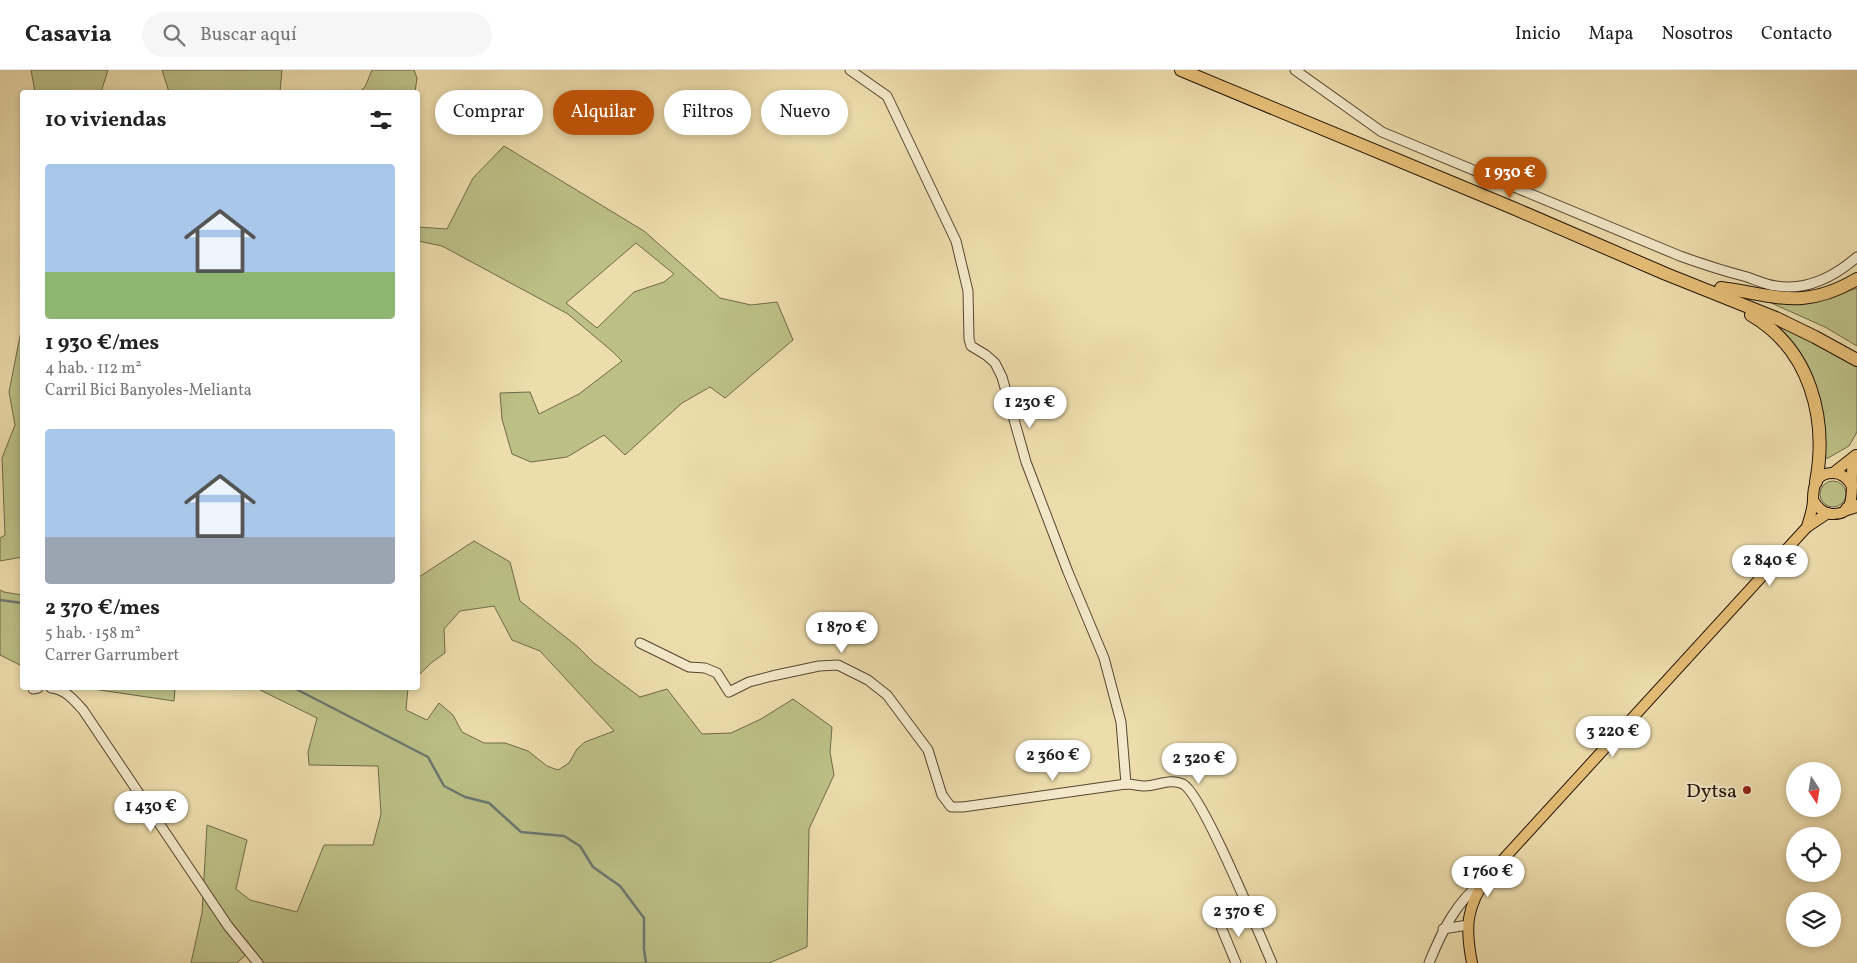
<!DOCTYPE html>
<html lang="es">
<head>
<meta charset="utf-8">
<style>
  :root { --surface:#fff; --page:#f6f6f6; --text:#222; --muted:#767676; --line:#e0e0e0; --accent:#b45309 }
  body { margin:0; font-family:Vollkorn,serif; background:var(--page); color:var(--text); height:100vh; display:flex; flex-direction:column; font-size:19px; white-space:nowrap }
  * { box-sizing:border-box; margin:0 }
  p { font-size:16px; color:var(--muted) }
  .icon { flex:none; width:28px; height:28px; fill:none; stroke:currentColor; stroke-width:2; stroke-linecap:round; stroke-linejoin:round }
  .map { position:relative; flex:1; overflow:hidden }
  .sheet { position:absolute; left:20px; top:20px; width:400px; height:600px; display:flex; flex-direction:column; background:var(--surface); border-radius:5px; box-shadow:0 2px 8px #0003 }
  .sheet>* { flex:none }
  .banner { position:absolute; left:435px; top:20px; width:475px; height:45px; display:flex; gap:10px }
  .needle { width:32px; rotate:168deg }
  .tools { position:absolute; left:1786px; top:692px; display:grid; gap:10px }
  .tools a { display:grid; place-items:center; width:55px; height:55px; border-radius:50%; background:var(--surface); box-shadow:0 2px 8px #0003; font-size:25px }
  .price { position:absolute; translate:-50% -42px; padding:0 11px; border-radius:18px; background:#fff; color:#222; font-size:16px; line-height:32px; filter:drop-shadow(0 1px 2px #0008) }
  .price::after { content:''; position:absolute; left:50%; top:30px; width:15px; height:11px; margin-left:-8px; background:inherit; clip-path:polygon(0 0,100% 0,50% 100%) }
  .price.current { background:var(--accent); color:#fff }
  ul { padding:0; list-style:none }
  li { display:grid; align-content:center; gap:10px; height:265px; padding:0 25px }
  li span { display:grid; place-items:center; height:155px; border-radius:5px; color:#555 }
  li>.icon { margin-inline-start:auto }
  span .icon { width:90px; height:90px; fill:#fffc; stroke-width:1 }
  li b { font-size:21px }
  h2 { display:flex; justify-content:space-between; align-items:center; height:60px; padding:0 25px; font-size:21px }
  .pill { padding:0 18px; border-radius:22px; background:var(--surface); box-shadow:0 2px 8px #0003; font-size:18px; line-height:45px }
  .pill.current { background:var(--accent); color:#fff }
  header { display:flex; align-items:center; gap:30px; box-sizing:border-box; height:70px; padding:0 25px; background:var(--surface); border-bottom:1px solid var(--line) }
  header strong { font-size:24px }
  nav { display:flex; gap:28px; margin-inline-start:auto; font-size:18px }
  .search { width:350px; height:45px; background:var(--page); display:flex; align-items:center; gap:12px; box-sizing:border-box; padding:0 18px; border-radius:28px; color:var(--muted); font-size:19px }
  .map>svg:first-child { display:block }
</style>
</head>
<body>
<header>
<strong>Casavia</strong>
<div class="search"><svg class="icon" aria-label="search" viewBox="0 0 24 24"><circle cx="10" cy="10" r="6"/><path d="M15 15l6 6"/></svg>Buscar aquí</div>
<nav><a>Inicio</a><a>Mapa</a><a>Nosotros</a><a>Contacto</a></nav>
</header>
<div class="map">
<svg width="1857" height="893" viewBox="0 0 1857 893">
  <rect width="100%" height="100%" fill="#edddad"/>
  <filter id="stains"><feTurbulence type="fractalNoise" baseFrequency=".004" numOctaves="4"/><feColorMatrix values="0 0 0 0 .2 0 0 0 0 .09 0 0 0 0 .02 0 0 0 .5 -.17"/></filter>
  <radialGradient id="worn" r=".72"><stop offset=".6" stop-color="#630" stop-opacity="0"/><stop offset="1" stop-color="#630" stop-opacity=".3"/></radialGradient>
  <g fill="#bcc087" stroke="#706a46" fill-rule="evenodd">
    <path d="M31,0H108L101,22H35Z"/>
    <path d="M162,0H282L280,22H169Z"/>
    <path d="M372,0H414L417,8L415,22H359L365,17Z"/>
    <path d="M504,76L644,161L720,228L751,235L777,232L793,270L725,328L710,317L682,333L625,385L604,365L567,387L531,392L512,384L502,349L500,323L530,322L539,344L579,324L622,291L613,282L568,244L442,176L418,171V157L447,159L473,108ZM636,173L674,204L664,212L634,222L597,258L566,233Z"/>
    <path d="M1857,218V276L1825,257L1769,232L1823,230Z"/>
    <path d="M1772,250L1834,282L1857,297V362L1849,376L1828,388H1823L1799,284Z"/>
    <path d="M22,256V487L0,491V468L5,465L2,388L15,355L9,322Z"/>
    <circle cx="1833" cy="424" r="13"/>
    <path d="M474,471L510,492L520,531L578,577L594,593L640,627L667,619L702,664L731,663L761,649L793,629L832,657L830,682L834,705L809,759L807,877L769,893H261L249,882L237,893H191L202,843L207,755L247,770L236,819L250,830L297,842L324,775H373L381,744L378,696L309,695L308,682L317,648L256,618H408L406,640L427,650L439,633L453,645L462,662L484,673H505L528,681L547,696L558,700L569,693L577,679L585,672L614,661L540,581L512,570L494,536L460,541L444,559L445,583L431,593L418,606V510L419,507Z"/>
    <path d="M0,520L4,522L22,525V596L0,585Z"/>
    <path d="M86,618H169L175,620L174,631Z"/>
  </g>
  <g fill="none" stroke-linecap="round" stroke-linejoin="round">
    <g stroke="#6c776f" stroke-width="2.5">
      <path d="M0,530L22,533"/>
      <path d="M294,618L428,687L444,716L465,727L489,733L521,762L564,766L580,776L593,797L620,816L644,848V879L646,893"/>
    </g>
    <defs>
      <g id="minor">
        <path d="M850,0L887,26L956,171L968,221L969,269L971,276L986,285L995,293L1002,307L1026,392L1068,502L1104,588L1121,652L1126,714"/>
        <path d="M1295,0L1382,62L1680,186C1702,194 1724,201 1747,207C1756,210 1766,215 1776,216C1807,221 1835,206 1857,187"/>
        <path d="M640,573L689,597L705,598L717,603L729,622L749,612L772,606L819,596L838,595L868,610L887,625L928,680L942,725L951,737H963L1126,714C1132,714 1139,716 1145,716C1157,716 1170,708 1183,714C1203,725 1259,864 1272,893"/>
        <path d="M51,618C65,619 74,630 83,640L228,856L258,893"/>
        <path d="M33,619L38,618"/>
        <path d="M1219,852L1236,893"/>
        <path d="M1443,859L1468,855"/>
        <path d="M1429,893C1442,861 1456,832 1484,810"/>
      </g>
      <g id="major">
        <path d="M1833,403L1856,385"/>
        <path d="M1813,430C1817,437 1822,443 1831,444C1857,446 1851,419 1852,403C1852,398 1853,392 1854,387"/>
        <path d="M1807,457C1809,449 1813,439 1813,430C1813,417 1815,403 1833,403C1842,403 1848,409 1852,416"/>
        <path d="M1472,893C1465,857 1466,837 1488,806L1807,457L1828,443"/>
      </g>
      <g id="highway">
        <path d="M1181,0L1513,138L1666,204L1776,248L1815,267L1857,290"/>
        <path d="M1721,218C1776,225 1803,241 1857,209"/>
        <path d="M1751,245C1810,279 1828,348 1816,412"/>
        <path d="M1847,439L1857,436"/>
      </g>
    </defs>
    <use href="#minor" stroke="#56462f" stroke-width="11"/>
    <use href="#major" stroke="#231305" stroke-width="12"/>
    <use href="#highway" stroke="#231305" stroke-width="14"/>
    <use href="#minor" stroke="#f3e9ca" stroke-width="9"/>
    <use href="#major" stroke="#e6be76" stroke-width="10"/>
    <use href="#highway" stroke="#e6be76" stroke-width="12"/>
  </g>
  <circle fill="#8f2418" stroke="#f3e9ca" stroke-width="2" cx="1747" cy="720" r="5"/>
  <g text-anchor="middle" stroke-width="4.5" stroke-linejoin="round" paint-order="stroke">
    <g font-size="20" fill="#231305" stroke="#f3e9ca" text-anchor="end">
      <text x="1737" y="727">Dytsa</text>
    </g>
  </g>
  <rect width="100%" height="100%" filter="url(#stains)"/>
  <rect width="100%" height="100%" fill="url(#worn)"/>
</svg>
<div class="tools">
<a><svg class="needle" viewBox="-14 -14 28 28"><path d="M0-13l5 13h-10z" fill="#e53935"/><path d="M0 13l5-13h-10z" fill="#767676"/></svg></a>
<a><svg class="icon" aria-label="locate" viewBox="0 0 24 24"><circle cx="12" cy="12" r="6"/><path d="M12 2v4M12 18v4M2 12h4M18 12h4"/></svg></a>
<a><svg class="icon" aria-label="layers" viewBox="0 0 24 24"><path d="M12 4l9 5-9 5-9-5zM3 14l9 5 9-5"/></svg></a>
</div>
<b class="price current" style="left:1510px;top:129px">1 930 €</b>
<b class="price" style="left:1030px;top:359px">1 230 €</b>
<b class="price" style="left:1770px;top:517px">2 840 €</b>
<b class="price" style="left:842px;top:584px">1 870 €</b>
<b class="price" style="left:1613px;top:688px">3 220 €</b>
<b class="price" style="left:1053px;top:712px">2 360 €</b>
<b class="price" style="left:1199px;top:715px">2 320 €</b>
<b class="price" style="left:151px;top:763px">1 430 €</b>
<b class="price" style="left:1488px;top:828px">1 760 €</b>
<b class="price" style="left:1239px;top:868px">2 370 €</b>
<div class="banner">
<a class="pill">Comprar</a>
<a class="pill current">Alquilar</a>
<a class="pill">Filtros</a>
<a class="pill">Nuevo</a>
</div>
<section class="sheet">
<h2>10 viviendas<svg class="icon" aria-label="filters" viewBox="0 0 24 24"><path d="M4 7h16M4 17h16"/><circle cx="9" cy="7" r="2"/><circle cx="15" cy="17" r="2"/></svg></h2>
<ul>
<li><span style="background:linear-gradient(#a9c7e8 70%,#8fb573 0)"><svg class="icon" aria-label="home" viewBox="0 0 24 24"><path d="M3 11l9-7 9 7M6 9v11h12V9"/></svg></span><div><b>1 930 €/mes</b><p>4 hab. · 112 m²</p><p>Carril Bici Banyoles-Melianta</p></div></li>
<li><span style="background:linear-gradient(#a9c7e8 70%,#9aa5b1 0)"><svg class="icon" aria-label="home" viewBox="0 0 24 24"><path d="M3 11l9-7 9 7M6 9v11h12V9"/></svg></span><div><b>2 370 €/mes</b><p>5 hab. · 158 m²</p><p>Carrer Garrumbert</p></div></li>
</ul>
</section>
</div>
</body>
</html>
